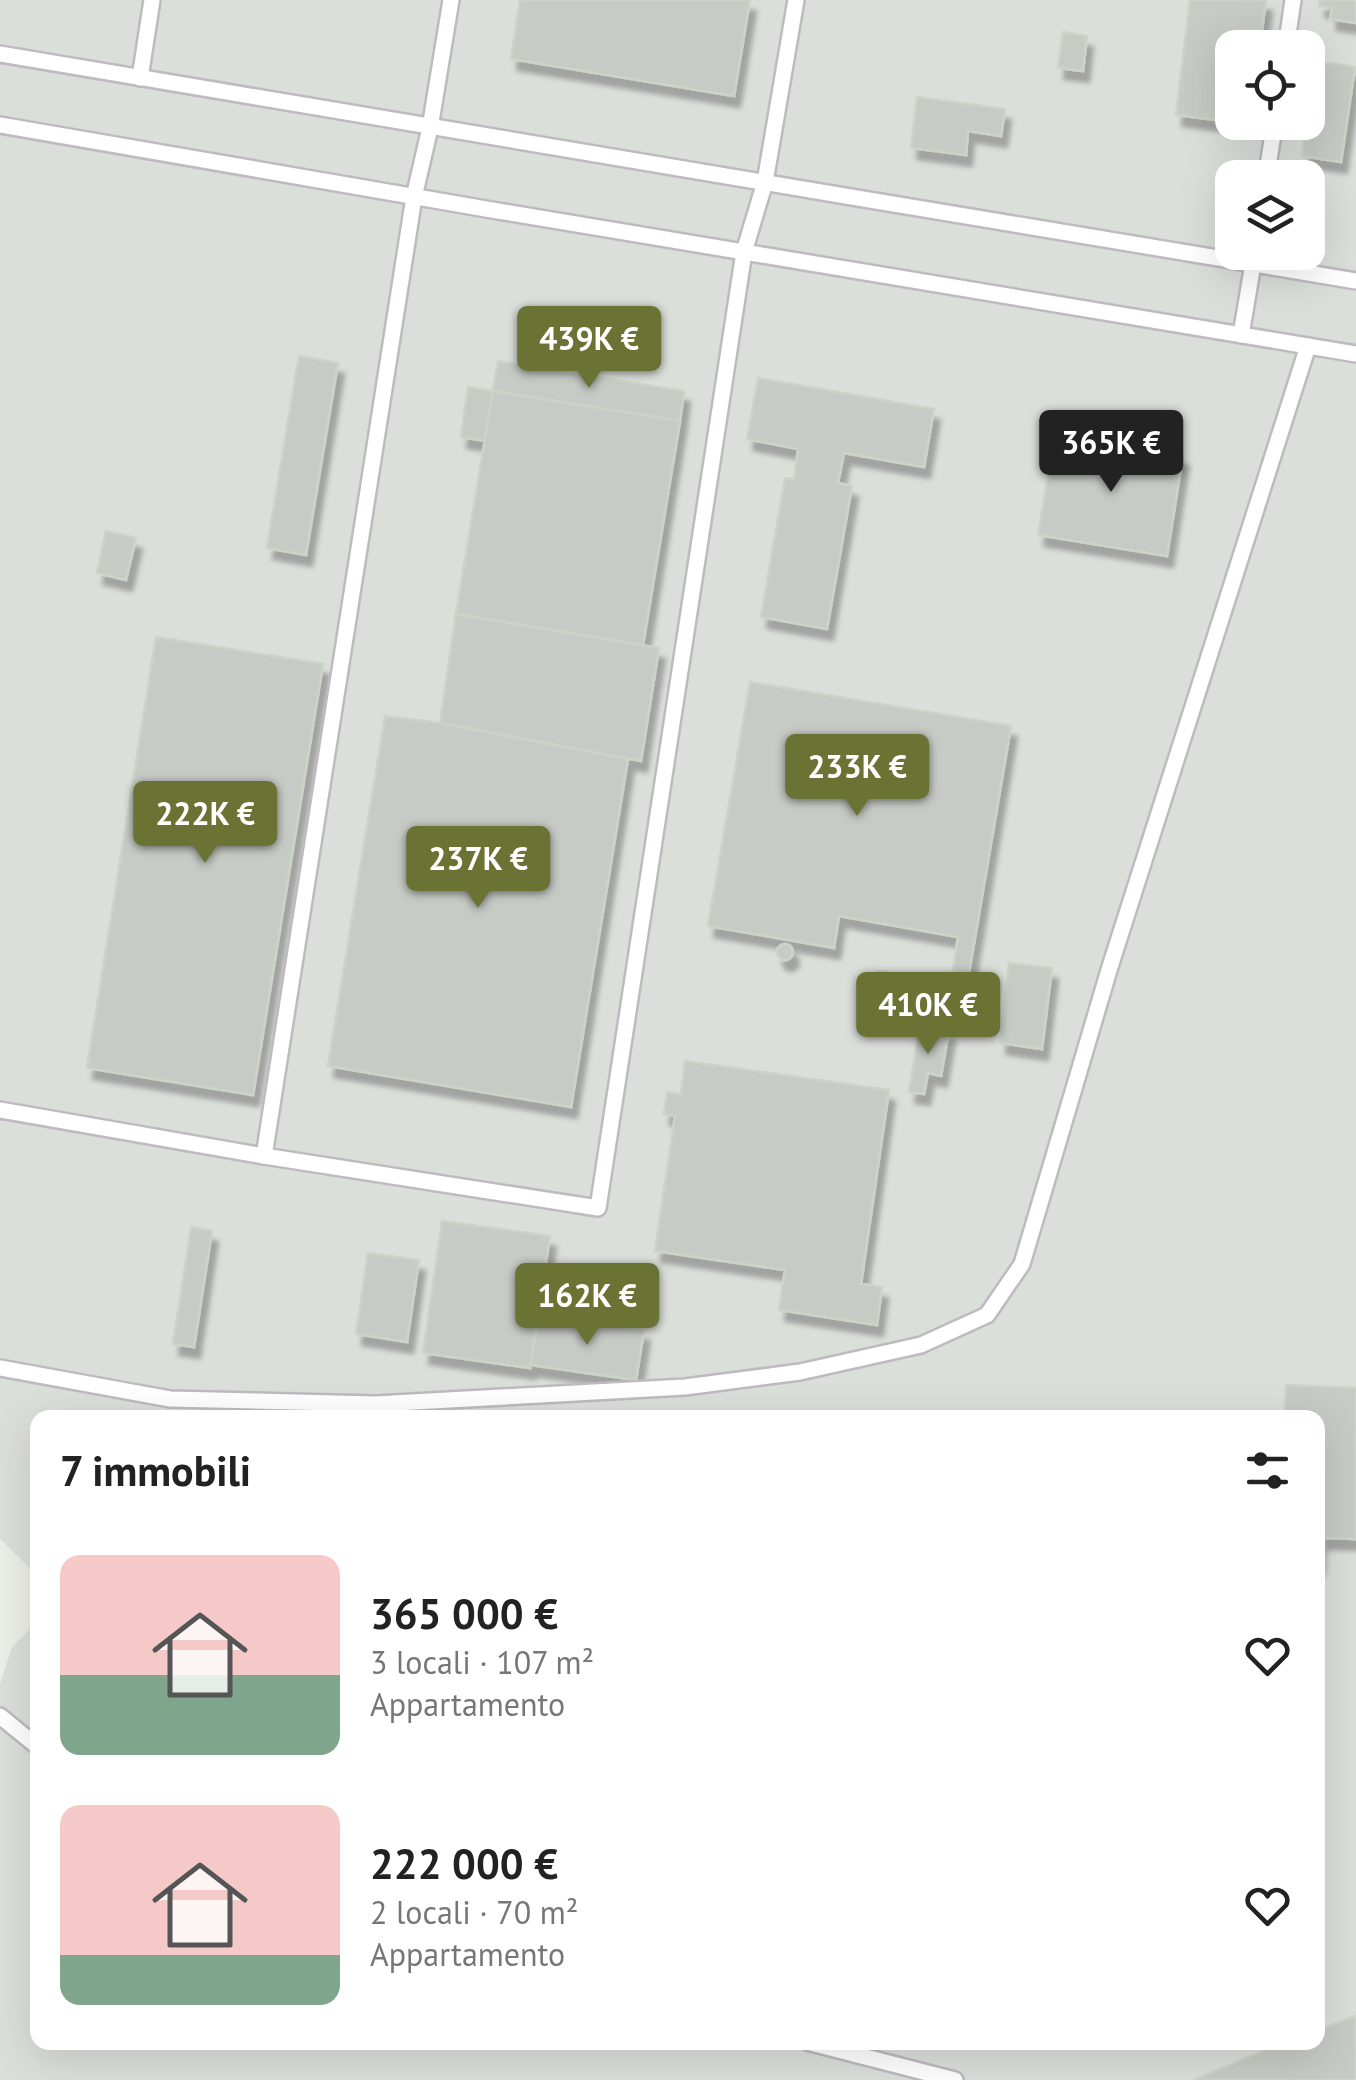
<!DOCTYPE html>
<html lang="it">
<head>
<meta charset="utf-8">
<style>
  :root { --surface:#fff; --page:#f2f2f2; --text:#222; --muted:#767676; --accent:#6b7334 }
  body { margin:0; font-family:"PT Sans",sans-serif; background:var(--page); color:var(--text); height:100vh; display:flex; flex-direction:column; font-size:38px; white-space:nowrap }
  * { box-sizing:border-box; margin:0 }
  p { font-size:32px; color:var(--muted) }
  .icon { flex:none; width:55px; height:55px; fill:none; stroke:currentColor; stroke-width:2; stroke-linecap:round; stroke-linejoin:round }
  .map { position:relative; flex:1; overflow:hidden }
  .side { position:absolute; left:30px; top:1410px; width:1295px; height:640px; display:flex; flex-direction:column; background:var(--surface); border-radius:20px; box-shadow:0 10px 40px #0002 }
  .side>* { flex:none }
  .fabs { position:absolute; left:1215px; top:30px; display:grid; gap:20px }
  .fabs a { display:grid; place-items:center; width:110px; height:110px; border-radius:20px; background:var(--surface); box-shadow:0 10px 40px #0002; font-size:50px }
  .price { position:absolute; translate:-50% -85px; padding:0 22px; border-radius:10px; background:var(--accent); color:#fff; font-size:32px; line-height:65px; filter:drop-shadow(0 2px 5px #0008) }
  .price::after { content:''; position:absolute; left:50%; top:60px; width:30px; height:22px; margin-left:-15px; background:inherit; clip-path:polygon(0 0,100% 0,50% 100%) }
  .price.current { background:#222; color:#fff }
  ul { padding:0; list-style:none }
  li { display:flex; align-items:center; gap:30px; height:250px; padding:0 30px }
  li span { display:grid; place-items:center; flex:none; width:280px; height:200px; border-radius:20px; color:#555 }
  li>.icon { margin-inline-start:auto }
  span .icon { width:120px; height:120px; fill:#fffc; stroke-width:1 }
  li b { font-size:42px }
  h2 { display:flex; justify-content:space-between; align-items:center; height:120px; padding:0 30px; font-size:42px }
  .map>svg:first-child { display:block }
</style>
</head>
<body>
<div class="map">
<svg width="1356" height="2080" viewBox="0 0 1356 2080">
  <defs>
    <filter id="shadow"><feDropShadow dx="6" dy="11" stdDeviation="2.5" flood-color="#0004"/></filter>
  </defs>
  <rect width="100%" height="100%" fill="#eaf0e8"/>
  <path fill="#dbdfda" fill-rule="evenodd" d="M0,0H1356V2080H0V1684L12,1647L37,1622L38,2042H1318V1418H38L37,1575L0,1539ZM1232,48H1308V122H1232ZM1232,178H1308V252H1232Z"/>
  <g fill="#c6cbc5" stroke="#cbd4c7" stroke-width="2.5" filter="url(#shadow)">
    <path d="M520,0H750L734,96L511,59Z"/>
    <path d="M1190,0H1266L1262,30L1252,29L1249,48H1232V122L1176,115Z"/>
    <path d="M1320,0H1356V23L1330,19L1332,8L1319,6Z"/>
    <path d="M1063,32L1087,36L1083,71L1058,68Z"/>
    <path d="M1316,61L1355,67L1341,162L1302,156Z"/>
    <path d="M917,97L1005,109L1001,136L968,131L966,155L911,148Z"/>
    <path d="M299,356L338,363L306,555L267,548Z"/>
    <path d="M498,361L684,391L680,421L493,391Z"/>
    <path d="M758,378L934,409L924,467L844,453L838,483L852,486L827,629L761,617L785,478L794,479L798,449L747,439Z"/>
    <path d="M468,387L493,391L486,441L461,437Z"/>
    <path d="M493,391L680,421L643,645L456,614Z"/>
    <path d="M1055,434L1183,455L1167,556L1038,535Z"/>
    <path d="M106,531L136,538L126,580L97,573Z"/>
    <path d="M456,614L659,648L641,761L440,723Z"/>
    <path d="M156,637L323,664L253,1095L87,1068Z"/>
    <path d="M750,682L1011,726L969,973L953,970L958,937L839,916L834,948L708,926Z"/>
    <path d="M385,716L440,723L628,759L571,1107L328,1066Z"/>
    <circle cx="785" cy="952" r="8"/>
    <path d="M1009,963L1052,968L1042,1049L1000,1043Z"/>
    <circle cx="882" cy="981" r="10"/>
    <path d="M920,1025L949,1030L941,1076L928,1073L924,1094L909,1092Z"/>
    <path d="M685,1061L889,1090L861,1284L882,1287L877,1325L779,1310L785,1270L655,1251L675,1116L664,1114L667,1092L681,1094Z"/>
    <path d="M442,1221L550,1236L530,1368L423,1353Z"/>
    <path d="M191,1227L212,1231L194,1347L173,1344Z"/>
    <path d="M368,1253L419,1260L407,1342L356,1334Z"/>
    <path d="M539,1316L644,1330L636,1380L530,1365Z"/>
    <path d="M1286,1385L1356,1388V1539L1320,1538L1319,1565L1318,1418H1285Z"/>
    <path d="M1356,2016V2080H1194L1285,2042H1318V2030Z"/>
  </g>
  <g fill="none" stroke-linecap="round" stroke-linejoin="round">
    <defs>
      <g id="lane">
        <path d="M1286,48L1293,0"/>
        <path d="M0,54C452,132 904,205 1356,281"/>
        <path d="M140,78L152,0"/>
        <path d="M0,125L492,210L1356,354"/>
        <path d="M1266,178L1275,122"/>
        <path d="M1241,335L1255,252"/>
        <path d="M0,1110L264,1156L598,1208L744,252L765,182L796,0"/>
        <path d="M264,1156L414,197L430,128L451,0"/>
        <path d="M0,1368L170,1399L376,1404L685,1387L800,1372L921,1345L987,1315L1022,1264L1109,970L1308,346"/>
        <path d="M0,1716L38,1747"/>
        <path d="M807,2042L955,2080"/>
      </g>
    </defs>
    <use href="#lane" stroke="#bebac0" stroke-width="20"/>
    <use href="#lane" stroke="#fff" stroke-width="15"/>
  </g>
</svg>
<div class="fabs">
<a><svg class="icon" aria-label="locate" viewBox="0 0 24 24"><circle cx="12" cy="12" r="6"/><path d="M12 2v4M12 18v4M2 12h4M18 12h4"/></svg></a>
<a><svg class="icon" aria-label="layers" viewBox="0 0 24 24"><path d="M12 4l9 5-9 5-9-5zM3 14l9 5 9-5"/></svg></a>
</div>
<b class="price" style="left:589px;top:391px">439K €</b>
<b class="price current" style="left:1111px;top:495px">365K €</b>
<b class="price" style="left:857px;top:819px">233K €</b>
<b class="price" style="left:205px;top:866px">222K €</b>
<b class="price" style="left:478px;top:911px">237K €</b>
<b class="price" style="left:928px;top:1057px">410K €</b>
<b class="price" style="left:587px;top:1348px">162K €</b>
<section class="side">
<h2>7 immobili<svg class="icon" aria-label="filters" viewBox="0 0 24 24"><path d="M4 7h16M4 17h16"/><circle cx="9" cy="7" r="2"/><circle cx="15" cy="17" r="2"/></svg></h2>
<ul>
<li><span style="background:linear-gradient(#f6c9c9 60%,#7fa58c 0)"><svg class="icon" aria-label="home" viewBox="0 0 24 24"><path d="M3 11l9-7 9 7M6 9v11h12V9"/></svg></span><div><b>365 000 €</b><p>3 locali · 107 m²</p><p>Appartamento</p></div><svg class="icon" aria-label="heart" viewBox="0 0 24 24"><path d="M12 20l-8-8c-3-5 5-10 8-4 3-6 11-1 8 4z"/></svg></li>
<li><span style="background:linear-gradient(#f6c9c9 75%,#7fa58c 0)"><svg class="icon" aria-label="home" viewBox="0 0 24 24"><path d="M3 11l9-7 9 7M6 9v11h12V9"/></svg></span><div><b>222 000 €</b><p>2 locali · 70 m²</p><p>Appartamento</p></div><svg class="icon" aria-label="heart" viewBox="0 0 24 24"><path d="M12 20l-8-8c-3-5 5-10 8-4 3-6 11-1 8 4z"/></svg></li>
</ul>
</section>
</div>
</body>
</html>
